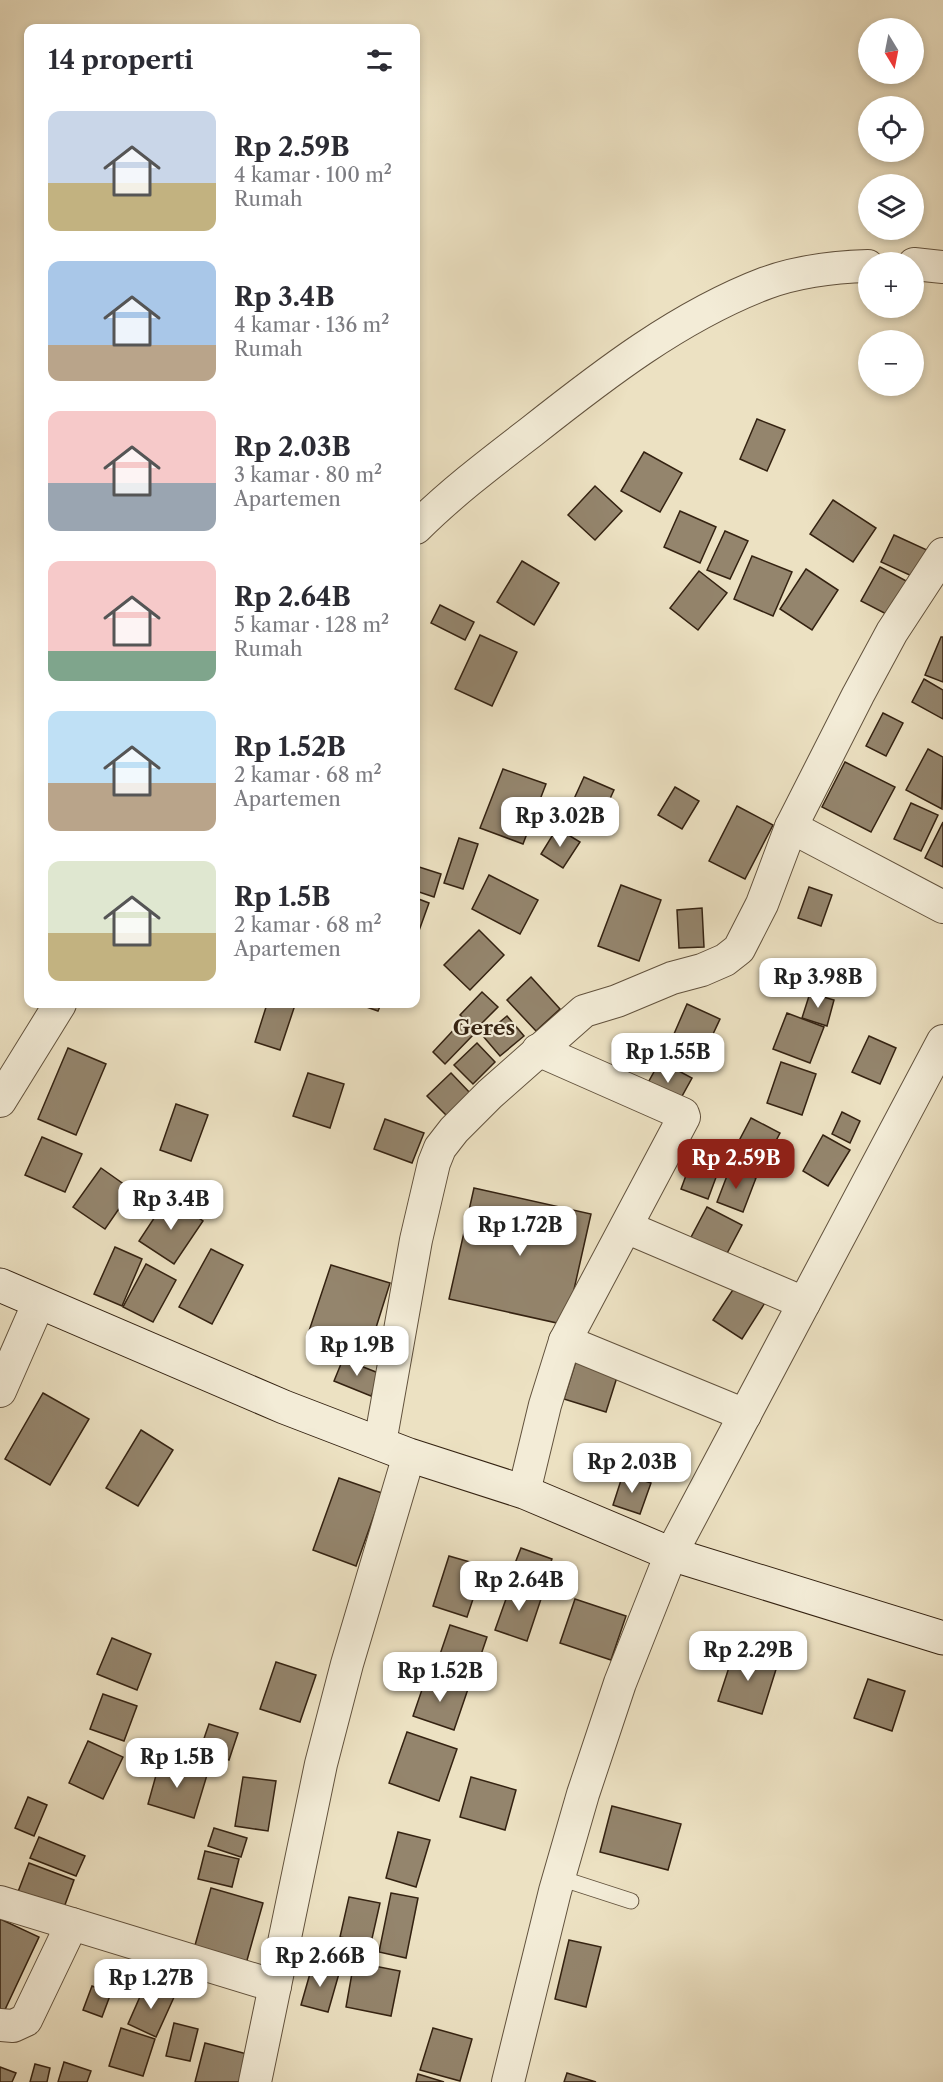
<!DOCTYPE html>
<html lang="id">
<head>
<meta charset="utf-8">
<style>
  :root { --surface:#fff; --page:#f2f2f3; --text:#2b2b33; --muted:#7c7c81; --accent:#8f2418 }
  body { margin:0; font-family:"Libre Caslon Text",serif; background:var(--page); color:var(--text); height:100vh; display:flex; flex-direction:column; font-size:22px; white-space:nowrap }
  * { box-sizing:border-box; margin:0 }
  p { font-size:20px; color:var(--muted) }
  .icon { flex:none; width:33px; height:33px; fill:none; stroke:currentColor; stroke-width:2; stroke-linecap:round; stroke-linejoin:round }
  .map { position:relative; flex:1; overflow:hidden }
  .details { position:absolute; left:24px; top:24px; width:396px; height:984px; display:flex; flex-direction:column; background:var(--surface); border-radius:12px; box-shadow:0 3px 9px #0003 }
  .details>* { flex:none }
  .needle { width:39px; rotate:170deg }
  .buttons { position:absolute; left:858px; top:18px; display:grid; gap:12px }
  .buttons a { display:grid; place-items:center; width:66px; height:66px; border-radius:50%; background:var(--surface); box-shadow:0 3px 9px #0003; font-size:30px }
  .price { position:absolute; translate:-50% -51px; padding:0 14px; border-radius:12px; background:#fff; color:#222; font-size:20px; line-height:39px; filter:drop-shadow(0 2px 3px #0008) }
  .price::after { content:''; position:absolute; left:50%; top:36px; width:18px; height:14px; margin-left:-9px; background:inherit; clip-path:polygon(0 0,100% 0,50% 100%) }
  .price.on { background:var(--accent); color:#fff }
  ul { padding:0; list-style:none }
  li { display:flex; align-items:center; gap:18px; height:150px; padding:0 24px }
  li span { display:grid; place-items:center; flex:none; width:168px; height:120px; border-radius:12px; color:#555 }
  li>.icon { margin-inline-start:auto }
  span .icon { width:72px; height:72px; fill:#fffc; stroke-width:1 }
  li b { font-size:26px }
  h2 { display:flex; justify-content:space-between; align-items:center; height:72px; padding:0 24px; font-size:26px }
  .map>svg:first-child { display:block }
</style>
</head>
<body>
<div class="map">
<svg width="943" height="2082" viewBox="0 0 943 2082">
  <rect width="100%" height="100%" fill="#ece1c2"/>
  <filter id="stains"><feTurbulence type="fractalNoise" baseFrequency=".00333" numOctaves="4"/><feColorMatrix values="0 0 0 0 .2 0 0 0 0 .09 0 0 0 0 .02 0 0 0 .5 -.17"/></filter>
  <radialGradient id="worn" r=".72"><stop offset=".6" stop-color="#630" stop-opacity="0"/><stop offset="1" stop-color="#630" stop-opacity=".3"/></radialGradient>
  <g fill="#94856d" stroke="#342211" stroke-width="1.5">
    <path d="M757,419L785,430L767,471L740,459Z"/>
    <path d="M644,452L682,473L660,512L621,491Z"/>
    <path d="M595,486L622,511L595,540L568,515Z"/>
    <path d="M833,500L876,528L853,562L810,534Z"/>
    <path d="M680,511L716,527L700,563L664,547Z"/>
    <path d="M725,531L748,541L730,579L707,570Z"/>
    <path d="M894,535L927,550L914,577L881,562Z"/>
    <path d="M752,556L792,572L773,616L734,599Z"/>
    <path d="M522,561L559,583L534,625L497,602Z"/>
    <path d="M880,567L912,584L894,618L861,601Z"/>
    <path d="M806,569L838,590L812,630L780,609Z"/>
    <path d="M699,571L727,593L698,630L670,608Z"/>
    <path d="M440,605L474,622L465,640L431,623Z"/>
    <path d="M480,635L517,652L492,706L455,689Z"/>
    <path d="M941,637H943V682L925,675Z"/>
    <path d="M924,679L943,690V719L912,702Z"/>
    <path d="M883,713L903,723L886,756L866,746Z"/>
    <path d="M928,749L943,757L942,809L906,790Z"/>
    <path d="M845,762L895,787L871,832L822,807Z"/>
    <path d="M503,769L546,784L523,844L480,828Z"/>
    <path d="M584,777L614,790L598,825L568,812Z"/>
    <path d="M675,787L699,801L682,829L658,815Z"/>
    <path d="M911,803L938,815L921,851L894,839Z"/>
    <path d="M737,806L773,825L745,879L709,861Z"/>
    <path d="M943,822V867L925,858Z"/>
    <path d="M557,828L580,842L563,868L541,854Z"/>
    <path d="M459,838L478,844L463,889L444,883Z"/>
    <path d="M416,866L441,874L434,897L416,891Z"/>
    <path d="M489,875L538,900L520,934L472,909Z"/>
    <path d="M621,885L661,900L639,961L598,946Z"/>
    <path d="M809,887L832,895L821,926L798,918Z"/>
    <path d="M416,898L429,903L416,939Z"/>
    <path d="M702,908L704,947L679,948L677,910Z"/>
    <path d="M479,930L504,955L470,990L444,965Z"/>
    <path d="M531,977L560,1009L536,1031L507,1000Z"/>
    <path d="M482,992L498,1007L476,1029L460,1015Z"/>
    <path d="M810,993L834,1000L827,1026L802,1018Z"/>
    <path d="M267,1004L295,1005L280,1050L255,1042Z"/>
    <path d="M358,1004H381L378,1011Z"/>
    <path d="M687,1004L720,1019L699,1064L667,1050Z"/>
    <path d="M787,1013L824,1027L810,1063L773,1049Z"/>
    <path d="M507,1016L524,1036L500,1056L483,1036Z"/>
    <path d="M460,1023L473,1035L445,1064L433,1052Z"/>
    <path d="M869,1036L896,1048L880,1084L852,1072Z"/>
    <path d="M477,1043L495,1062L473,1084L454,1065Z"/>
    <path d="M68,1048L106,1064L76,1135L38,1119Z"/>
    <path d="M660,1061L692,1078L676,1107L644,1090Z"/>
    <path d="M781,1062L816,1074L802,1115L767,1103Z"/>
    <path d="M308,1073L344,1084L330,1128L293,1116Z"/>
    <path d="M451,1073L471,1094L448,1117L427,1096Z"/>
    <path d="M176,1104L208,1115L191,1161L160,1150Z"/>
    <path d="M842,1112L860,1121L850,1143L832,1134Z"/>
    <path d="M751,1118L780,1133L760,1171L731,1156Z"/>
    <path d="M385,1119L424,1133L412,1163L374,1149Z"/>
    <path d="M823,1135L850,1150L828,1186L803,1171Z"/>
    <path d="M42,1137L82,1154L65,1192L25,1175Z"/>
    <path d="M691,1162L718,1172L708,1199L681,1189Z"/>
    <path d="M101,1168L132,1190L105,1229L73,1207Z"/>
    <path d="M730,1168L756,1178L743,1212L717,1202Z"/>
    <path d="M474,1188L591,1214L566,1325L449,1299Z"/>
    <path d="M168,1197L203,1221L174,1264L139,1241Z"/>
    <path d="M707,1207L742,1225L724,1259L689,1241Z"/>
    <path d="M115,1247L142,1259L122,1306L94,1294Z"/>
    <path d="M211,1249L243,1265L212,1324L179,1307Z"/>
    <path d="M146,1264L176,1280L153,1322L123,1307Z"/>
    <path d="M331,1265L390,1283L369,1350L309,1331Z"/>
    <path d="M740,1279L768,1298L742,1339L713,1320Z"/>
    <path d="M343,1359L381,1374L371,1396L334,1381Z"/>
    <path d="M576,1361L618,1374L606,1412L564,1399Z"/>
    <path d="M43,1393L89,1419L50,1485L5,1459Z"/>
    <path d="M141,1430L173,1450L138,1506L106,1488Z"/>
    <path d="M623,1474L651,1483L640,1514L613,1505Z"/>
    <path d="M339,1478L382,1493L356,1566L313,1550Z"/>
    <path d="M521,1548L552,1559L542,1587L510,1576Z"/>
    <path d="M449,1556L484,1566L467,1617L433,1606Z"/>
    <path d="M512,1582L543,1593L527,1641L495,1630Z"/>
    <path d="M575,1599L626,1616L611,1660L560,1643Z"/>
    <path d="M450,1625L487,1637L471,1684L434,1672Z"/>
    <path d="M112,1638L151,1654L137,1690L97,1674Z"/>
    <path d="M735,1649L778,1663L762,1714L718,1701Z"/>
    <path d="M276,1662L316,1675L300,1722L260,1709Z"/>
    <path d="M427,1675L468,1689L454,1730L413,1716Z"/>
    <path d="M868,1679L905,1691L892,1731L854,1718Z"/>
    <path d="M103,1694L137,1706L124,1741L90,1729Z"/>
    <path d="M209,1724L238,1733L229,1760L200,1750Z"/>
    <path d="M407,1732L457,1749L439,1801L389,1783Z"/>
    <path d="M88,1741L123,1757L103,1799L69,1783Z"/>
    <path d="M160,1761L207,1775L194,1818L148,1804Z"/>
    <path d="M243,1777L276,1781L268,1831L235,1826Z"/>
    <path d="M471,1777L516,1790L505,1830L460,1817Z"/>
    <path d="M28,1797L47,1805L34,1836L15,1828Z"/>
    <path d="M612,1806L681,1824L668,1870L600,1852Z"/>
    <path d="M214,1828L247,1838L241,1857L208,1846Z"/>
    <path d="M398,1832L430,1840L416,1887L386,1878Z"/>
    <path d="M39,1837L85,1856L76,1876L30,1858Z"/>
    <path d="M205,1851L239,1859L232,1887L198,1879Z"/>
    <path d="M29,1863L74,1880L62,1913L16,1897Z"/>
    <path d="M211,1888L263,1903L244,1971L192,1956Z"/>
    <path d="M391,1893L418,1898L406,1958L379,1952Z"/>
    <path d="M349,1897L380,1903L371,1943L340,1937Z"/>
    <path d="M0,1919L39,1937L2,2016L0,2015Z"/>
    <path d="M569,1940L601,1947L586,2007L555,1999Z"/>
    <path d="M354,1962L400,1971L391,2016L346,2007Z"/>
    <path d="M313,1963L340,1970L328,2012L301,2005Z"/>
    <path d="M146,1983L175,1995L156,2037L128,2024Z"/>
    <path d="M92,1986L111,1993L102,2017L83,2010Z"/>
    <path d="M174,2023L198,2029L190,2061L166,2056Z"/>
    <path d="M121,2028L155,2039L143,2076L109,2066Z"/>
    <path d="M433,2028L472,2039L460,2081L420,2070Z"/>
    <path d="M205,2043L247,2054L239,2082H195Z"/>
    <path d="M64,2062L91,2071L87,2082H58Z"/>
    <path d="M35,2064L50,2068L47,2082H30Z"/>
    <path d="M0,2067L16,2073L12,2082H0Z"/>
    <path d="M567,2073L596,2082H564Z"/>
    <path d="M418,2074L444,2082H416Z"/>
  </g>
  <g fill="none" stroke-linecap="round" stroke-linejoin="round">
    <defs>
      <path id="lane" d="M560,1878L631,1901"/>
      <g id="street">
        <path d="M914,264L943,267"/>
        <path d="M416,528C451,493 492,462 531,432C603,375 679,316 766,283C799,271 833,267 868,266"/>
        <path d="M791,827L943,907"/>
        <path d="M0,1101L60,1004"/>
        <path d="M626,1227L804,1303"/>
        <path d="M565,1341L745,1415"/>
        <path d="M0,1391L39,1302"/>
        <path d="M380,1443L416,1240L434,1163L440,1148L454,1130L490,1094L584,1011L617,1001L672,978L702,970L725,960L739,949L762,904L791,827L858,695L892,632L943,554"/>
        <path d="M524,1492L545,1405L565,1341L684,1117L683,1114L538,1050"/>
        <path d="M0,1902L275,1986"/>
        <path d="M0,2025L13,2026L26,2020L72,1924"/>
        <path d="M255,2082L321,1764L347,1664L409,1455"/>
        <path d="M508,2082L555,1891L583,1794L620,1683L671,1554L943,1041"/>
      </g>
      <path id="secondary" d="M0,1285L284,1407L409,1455L524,1492L671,1554L943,1638"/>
    </defs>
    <use href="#lane" stroke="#62523d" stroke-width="17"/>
    <use href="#street" stroke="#62523d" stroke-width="34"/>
    <use href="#secondary" stroke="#342211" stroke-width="35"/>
    <use href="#lane" stroke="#f3ecd7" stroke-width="15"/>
    <use href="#street" stroke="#f3ecd7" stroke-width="32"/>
    <use href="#secondary" stroke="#f3ecd7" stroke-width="33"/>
  </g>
  <g text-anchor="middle" stroke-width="4.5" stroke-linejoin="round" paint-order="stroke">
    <g font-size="21" font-weight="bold" fill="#342211" stroke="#f3ecd7">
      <text x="484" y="1035">Geres</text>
    </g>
  </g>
  <rect width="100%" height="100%" filter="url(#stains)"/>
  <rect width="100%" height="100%" fill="url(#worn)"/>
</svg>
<div class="buttons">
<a><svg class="needle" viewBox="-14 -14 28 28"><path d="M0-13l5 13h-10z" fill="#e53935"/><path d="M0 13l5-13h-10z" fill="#7c7c81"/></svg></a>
<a><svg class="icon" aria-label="locate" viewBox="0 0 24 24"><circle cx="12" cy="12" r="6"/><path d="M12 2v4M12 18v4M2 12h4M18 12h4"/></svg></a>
<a><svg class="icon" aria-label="layers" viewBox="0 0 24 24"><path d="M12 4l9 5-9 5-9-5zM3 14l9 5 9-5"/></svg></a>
<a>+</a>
<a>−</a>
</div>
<b class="price" style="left:560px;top:848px">Rp 3.02B</b>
<b class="price" style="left:818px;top:1009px">Rp 3.98B</b>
<b class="price" style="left:668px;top:1084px">Rp 1.55B</b>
<b class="price on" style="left:736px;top:1190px">Rp 2.59B</b>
<b class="price" style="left:171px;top:1231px">Rp 3.4B</b>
<b class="price" style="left:520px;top:1257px">Rp 1.72B</b>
<b class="price" style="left:357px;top:1377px">Rp 1.9B</b>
<b class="price" style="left:632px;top:1494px">Rp 2.03B</b>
<b class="price" style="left:519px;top:1612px">Rp 2.64B</b>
<b class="price" style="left:748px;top:1682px">Rp 2.29B</b>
<b class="price" style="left:440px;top:1703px">Rp 1.52B</b>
<b class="price" style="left:177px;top:1789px">Rp 1.5B</b>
<b class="price" style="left:320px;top:1988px">Rp 2.66B</b>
<b class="price" style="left:151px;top:2010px">Rp 1.27B</b>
<section class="details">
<h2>14 properti<svg class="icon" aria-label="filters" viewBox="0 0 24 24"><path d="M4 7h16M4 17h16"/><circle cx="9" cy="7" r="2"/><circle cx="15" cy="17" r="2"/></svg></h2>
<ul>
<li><span style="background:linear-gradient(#c9d6e8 60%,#c2b280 0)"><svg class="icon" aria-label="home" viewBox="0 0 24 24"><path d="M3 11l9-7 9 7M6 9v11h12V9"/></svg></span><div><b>Rp 2.59B</b><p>4 kamar · 100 m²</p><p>Rumah</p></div></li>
<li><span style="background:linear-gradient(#a9c7e8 70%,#b9a48a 0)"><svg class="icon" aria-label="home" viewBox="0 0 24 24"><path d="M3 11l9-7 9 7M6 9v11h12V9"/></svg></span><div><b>Rp 3.4B</b><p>4 kamar · 136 m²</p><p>Rumah</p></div></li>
<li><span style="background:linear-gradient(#f6c9c9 60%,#9aa5b1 0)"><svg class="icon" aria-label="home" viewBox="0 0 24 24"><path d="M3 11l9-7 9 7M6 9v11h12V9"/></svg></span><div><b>Rp 2.03B</b><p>3 kamar · 80 m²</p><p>Apartemen</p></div></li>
<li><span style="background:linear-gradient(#f6c9c9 75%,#7fa58c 0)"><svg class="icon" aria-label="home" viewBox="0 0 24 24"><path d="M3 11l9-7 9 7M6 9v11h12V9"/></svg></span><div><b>Rp 2.64B</b><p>5 kamar · 128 m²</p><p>Rumah</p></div></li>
<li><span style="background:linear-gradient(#bfe0f5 60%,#b9a48a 0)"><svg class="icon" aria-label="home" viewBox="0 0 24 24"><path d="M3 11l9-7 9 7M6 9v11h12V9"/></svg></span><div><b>Rp 1.52B</b><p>2 kamar · 68 m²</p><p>Apartemen</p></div></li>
<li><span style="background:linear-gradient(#dfe7d0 60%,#c2b280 0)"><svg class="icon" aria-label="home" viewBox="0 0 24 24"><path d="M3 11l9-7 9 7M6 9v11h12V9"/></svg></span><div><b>Rp 1.5B</b><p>2 kamar · 68 m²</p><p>Apartemen</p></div></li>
</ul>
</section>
</div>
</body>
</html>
